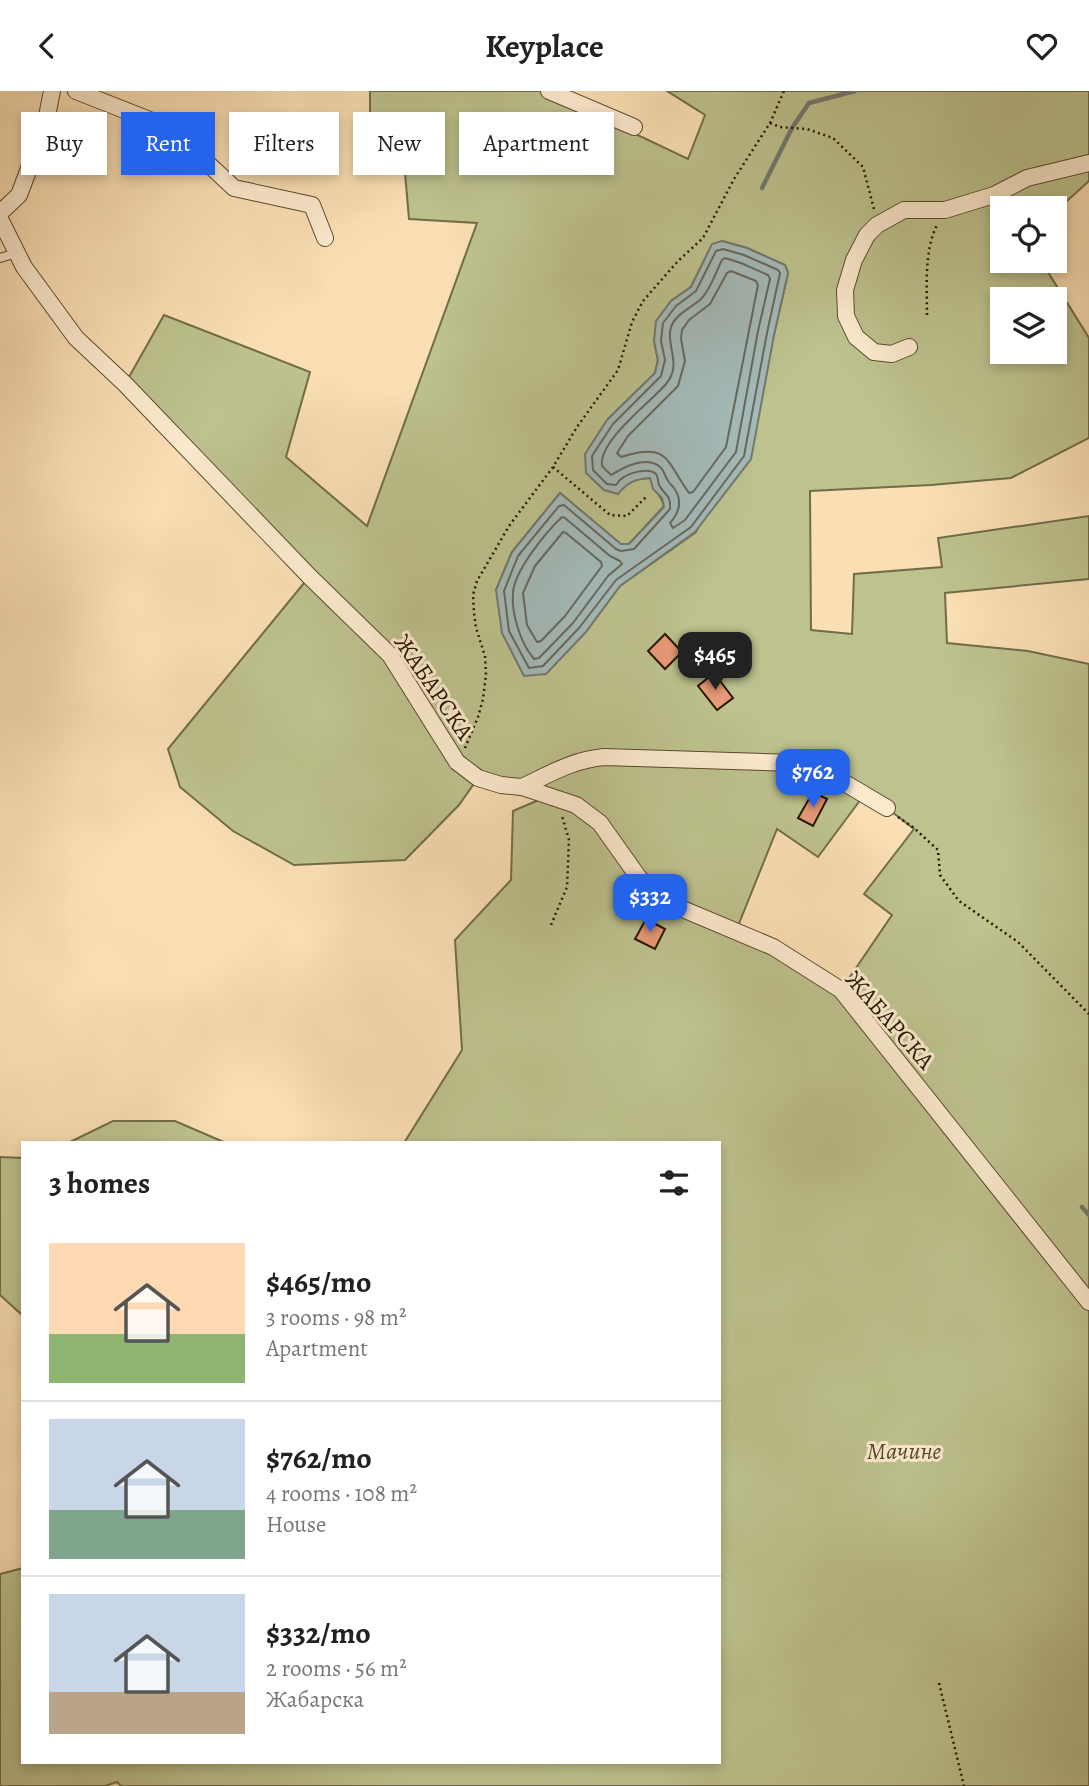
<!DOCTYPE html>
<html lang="en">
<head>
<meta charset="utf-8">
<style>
  :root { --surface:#fff; --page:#f6f6f6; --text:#222; --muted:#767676; --line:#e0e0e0; --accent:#2563eb }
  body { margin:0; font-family:Alegreya,serif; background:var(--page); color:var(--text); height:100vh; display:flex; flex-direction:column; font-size:26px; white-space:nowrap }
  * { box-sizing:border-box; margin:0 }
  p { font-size:23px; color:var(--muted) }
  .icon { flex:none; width:38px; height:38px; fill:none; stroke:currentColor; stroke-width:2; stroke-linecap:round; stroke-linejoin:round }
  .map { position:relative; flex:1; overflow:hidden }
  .side { position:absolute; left:21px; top:1050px; width:700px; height:623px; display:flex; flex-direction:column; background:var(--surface); border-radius:0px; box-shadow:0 4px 10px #0003 }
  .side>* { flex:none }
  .banner { position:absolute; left:21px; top:21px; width:700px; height:63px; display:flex; gap:14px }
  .controls { position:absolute; left:990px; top:105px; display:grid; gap:14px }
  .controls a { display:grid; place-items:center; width:77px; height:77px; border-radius:0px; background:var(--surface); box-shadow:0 4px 10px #0003; font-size:35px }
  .price { position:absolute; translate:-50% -60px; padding:0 16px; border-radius:14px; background:var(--accent); color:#fff; font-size:23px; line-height:46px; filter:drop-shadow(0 2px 4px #0008) }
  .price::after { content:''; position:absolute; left:50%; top:42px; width:21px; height:16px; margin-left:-10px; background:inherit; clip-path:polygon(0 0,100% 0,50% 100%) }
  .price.active { background:#222; color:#fff }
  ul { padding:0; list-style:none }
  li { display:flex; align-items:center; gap:21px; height:175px; padding:0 28px }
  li+li { border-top:2px solid var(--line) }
  li span { display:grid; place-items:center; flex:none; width:196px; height:140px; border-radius:0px; color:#555 }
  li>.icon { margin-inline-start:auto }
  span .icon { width:84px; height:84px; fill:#fffc; stroke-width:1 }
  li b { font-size:30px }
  h2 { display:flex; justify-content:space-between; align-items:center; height:84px; padding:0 28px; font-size:30px }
  .tag { padding:0 24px; border-radius:0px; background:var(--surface); box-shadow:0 4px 10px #0003; font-size:24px; line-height:63px }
  .tag.active { background:var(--accent); color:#fff }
  header { display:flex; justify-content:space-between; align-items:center; height:91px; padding:0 28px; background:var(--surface); font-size:32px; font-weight:600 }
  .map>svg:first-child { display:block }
</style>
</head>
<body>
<header><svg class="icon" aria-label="back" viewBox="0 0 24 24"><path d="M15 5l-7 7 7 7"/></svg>Keyplace<svg class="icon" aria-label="heart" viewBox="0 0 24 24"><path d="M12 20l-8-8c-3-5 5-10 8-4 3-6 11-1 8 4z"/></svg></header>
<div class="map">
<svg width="1089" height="1695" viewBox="0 0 1089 1695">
  <rect width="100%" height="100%" fill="#fadfb4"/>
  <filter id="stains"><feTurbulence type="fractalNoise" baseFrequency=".00286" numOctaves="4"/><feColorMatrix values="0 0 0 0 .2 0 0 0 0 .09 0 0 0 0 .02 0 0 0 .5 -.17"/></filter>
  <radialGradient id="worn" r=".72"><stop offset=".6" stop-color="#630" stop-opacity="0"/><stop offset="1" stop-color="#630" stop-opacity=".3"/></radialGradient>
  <g fill="#bdc28e" stroke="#726c48" stroke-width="2" fill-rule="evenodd">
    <path d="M370,0H545L688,68L705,24L667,0H1089V90L1055,121V117H1003V170H1041L1089,247V347L1011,387L931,394L810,400L811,539L852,543L854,483L942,476L938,447L1089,425V488L945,502L947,552L1028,560L1089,573V1695H121L117,1691L105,1695H0V1483L23,1477V1671H719V1052H404L462,959L455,849L511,789L513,720L548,705L478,687L459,714L405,769L294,774L233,740L180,696L168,658L309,486L125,293L164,224L310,281L286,366L367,435L477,132L409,128L401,35L370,28ZM722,150L747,157L785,174L788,182L774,244L696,441L620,495L585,542L496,499L512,461L560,402L620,453H629L664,415C661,404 653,399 650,387L638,388L627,392L607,329L655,282L658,269L654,250L671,210L691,196L712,154ZM1003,208H1055V261H1003ZM864,704L887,717L914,738L864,803L892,824L841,899L736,840L777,738L818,766Z"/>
    <path d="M113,1030H175L226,1052H68Z"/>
    <path d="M0,1066L23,1067V1225L0,1204Z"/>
  </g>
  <path fill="#a4bab9" stroke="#72796f" stroke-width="2" d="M722,150L747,157L785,174L788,182L774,244L751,368L695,441L620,495L585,542L546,583L524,585L502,542L496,499L512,461L560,402L621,453H629L664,416L662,407L653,398L650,387C635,388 628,391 618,403L604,399L586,382L585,363L607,329L655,282L658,269L654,250L656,230L671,210L691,196L712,153Z"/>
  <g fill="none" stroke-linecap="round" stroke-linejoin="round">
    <g stroke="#66685d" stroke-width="2">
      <path d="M723,158L744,164L778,179L780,182L767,242L744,365L691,436L616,489L579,537L543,575L529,577L509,540L504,500L518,465L559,415L564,414L616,458L621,460L634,458L670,418C671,403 665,405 659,394C657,389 659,387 656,383C649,376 630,382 624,386C620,388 618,391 616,394L607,393L593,379L592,365L613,333L661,285L665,269L661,250L663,232L676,215L696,200L716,160Z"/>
      <path d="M725,167L741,172L768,184L770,188L758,240L736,361L685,429L673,437L670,432C679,422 683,410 674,397C671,393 669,393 667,388C663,381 663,375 653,372C638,368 623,377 611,384L602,375C598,350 650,312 666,293C683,273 665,254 671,236C676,222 692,217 702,207C711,197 716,181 722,169Z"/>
      <path d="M731,180L756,190L758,194L726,356L693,401L689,402C666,371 670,350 621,366L617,362L628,345L678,295L685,270L681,248L682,239L689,229L710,213L727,182Z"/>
      <path d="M562,426L565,427L610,465L620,470L622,473L608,485L573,532L539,567L534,568C521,553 511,523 513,502C514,480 546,441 562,426Z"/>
      <path d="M563,441L566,442L601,471L602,475L565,525L541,550L537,551L527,534L523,502L535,475Z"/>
    </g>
    <g stroke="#72796f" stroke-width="4.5">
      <path d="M762,97L792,37L809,12L855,0"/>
      <path d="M1082,1116L1089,1124"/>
    </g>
  </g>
  <g fill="#e89a78" stroke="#271701" stroke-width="2">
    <path d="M665,543L682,561L665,578L648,560Z"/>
    <path d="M714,582L733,607L717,619L698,595Z"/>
    <path d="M813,701L827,708L813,735L798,727Z"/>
    <path d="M646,828L665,838L655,858L635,848Z"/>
  </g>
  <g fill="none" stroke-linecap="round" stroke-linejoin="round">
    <defs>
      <path id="lane" d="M0,167L17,162"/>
      <g id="street">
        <path d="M76,0L170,37L234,97L312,114L325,147"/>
        <path d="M549,0L634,36"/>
        <path d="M0,122L19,104L45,35L52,0"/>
        <path d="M0,128L24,176L76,247L125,293L310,486L390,564L457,671L478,687L501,694L522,696L576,714L600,732L639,787L666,811L773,856L841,899L1089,1211"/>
        <path d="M909,256L892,263L874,261L856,246L846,225L845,199L854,169L867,144L877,134L904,119H945L994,104L1027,87L1089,72"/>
        <path d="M522,696C550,683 572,669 604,666L792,672L838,688L887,717"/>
      </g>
    </defs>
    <use href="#lane" stroke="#5c492e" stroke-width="10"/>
    <use href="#street" stroke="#5c492e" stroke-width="18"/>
    <g stroke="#271701" stroke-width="2.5" stroke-dasharray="2 3.5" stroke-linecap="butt">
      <path d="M770,32L780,36L807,38L833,47L863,76L874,118"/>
      <path d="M927,224C927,195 924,160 937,134"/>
      <path d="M553,376L610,424L627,425L647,405"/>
      <path d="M465,657L478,626L483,608L486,584L485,565L476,537L474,522L473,504L477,490L509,435L553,376L577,336L618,279L632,231L643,210L678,170L703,147L734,88L770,32L784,0"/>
      <path d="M898,726L914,737L938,759L940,784L959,810L1018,851L1089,923"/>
      <path d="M551,834L567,796L569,749L562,725"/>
      <path d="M939,1592L964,1695"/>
    </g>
    <use href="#lane" stroke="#fceace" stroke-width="8"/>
    <use href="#street" stroke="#fceace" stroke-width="16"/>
  </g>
  <g text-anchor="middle" stroke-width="6" stroke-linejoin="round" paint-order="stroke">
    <g font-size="24" fill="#271701" stroke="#fceace">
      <text transform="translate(434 596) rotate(56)" y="8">ЖАБАРСКА</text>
      <text transform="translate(890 929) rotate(49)" y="8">ЖАБАРСКА</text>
    </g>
    <g font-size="24" font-style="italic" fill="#544a2b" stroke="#fceace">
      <text x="904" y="1368">Мачине</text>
    </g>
  </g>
  <rect width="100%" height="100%" filter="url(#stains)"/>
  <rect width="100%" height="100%" fill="url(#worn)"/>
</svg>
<div class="controls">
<a><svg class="icon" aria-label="locate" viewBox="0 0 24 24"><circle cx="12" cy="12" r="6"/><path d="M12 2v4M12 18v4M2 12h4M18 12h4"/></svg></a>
<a><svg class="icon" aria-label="layers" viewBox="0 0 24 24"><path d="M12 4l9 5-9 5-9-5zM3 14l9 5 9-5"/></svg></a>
</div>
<b class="price active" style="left:715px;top:601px">$465</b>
<b class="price" style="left:813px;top:718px">$762</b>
<b class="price" style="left:650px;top:843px">$332</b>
<div class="banner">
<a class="tag">Buy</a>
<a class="tag active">Rent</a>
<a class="tag">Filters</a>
<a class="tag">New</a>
<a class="tag">Apartment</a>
</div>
<section class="side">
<h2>3 homes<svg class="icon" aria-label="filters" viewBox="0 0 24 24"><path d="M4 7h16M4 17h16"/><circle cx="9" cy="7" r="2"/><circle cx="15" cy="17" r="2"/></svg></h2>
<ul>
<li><span style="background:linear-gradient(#ffd9b3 65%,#8fb573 0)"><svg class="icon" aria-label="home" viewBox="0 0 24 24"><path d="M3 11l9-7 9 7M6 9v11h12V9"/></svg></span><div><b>$465/mo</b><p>3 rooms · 98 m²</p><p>Apartment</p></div></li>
<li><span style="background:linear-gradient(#c9d6e8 65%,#7fa58c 0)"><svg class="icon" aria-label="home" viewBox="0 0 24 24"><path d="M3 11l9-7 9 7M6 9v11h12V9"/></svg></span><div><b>$762/mo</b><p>4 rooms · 108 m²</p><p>House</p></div></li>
<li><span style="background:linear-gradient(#c9d6e8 70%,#b9a48a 0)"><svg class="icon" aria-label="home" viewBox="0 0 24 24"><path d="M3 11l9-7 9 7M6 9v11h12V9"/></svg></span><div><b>$332/mo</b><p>2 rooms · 56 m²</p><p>Жабарска</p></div></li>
</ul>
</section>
</div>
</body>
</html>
